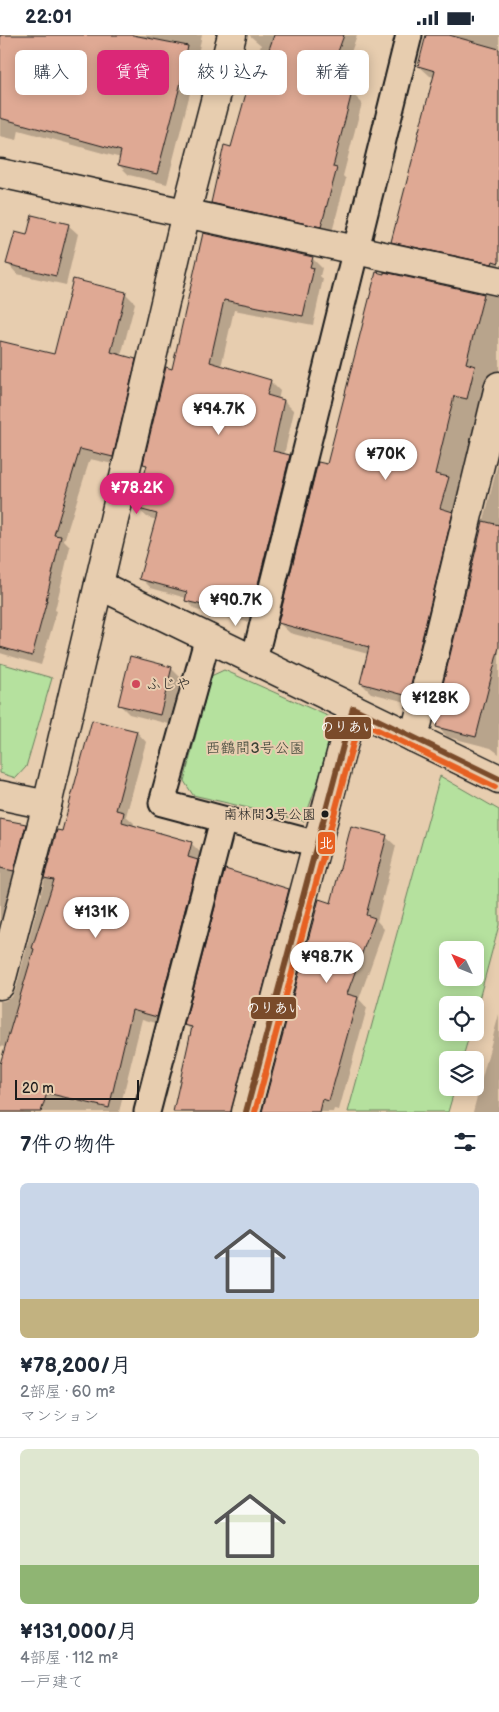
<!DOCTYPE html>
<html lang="ja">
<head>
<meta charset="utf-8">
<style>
  :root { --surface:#fff; --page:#f2f2f3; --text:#1f2937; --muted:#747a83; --line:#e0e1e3; --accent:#db2777 }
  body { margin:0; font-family:"Balsamiq Sans","Klee One",sans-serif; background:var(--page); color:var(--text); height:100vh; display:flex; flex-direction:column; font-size:19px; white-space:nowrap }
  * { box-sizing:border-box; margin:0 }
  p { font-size:16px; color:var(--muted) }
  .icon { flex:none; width:28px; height:28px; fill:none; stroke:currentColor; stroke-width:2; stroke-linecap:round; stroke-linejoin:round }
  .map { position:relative; height:1077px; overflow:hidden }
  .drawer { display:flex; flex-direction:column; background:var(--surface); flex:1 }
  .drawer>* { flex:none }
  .hud { position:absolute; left:15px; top:15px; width:470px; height:45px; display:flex; gap:10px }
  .needle { width:32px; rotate:313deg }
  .controls { position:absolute; left:439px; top:906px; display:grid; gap:10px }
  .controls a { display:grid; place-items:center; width:45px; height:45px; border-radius:8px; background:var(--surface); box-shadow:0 2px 12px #0003; font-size:25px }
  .scale { position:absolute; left:15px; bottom:12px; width:124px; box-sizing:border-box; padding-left:5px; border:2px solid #1c1c1c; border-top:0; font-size:14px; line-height:18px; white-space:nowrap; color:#1c1c1c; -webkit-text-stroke:4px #e7cdaf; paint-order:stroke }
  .price { position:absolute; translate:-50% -42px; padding:0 11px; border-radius:18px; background:#fff; color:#222; font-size:16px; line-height:32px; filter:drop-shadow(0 1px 2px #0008) }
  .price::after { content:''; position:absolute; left:50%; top:30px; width:15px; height:11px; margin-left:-8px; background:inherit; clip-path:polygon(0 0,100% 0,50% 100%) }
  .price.current { background:var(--accent); color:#fff }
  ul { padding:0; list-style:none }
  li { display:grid; align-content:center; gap:10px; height:265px; padding:0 20px }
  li+li { border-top:1px solid var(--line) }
  li span { display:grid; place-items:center; height:155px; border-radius:8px; color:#555 }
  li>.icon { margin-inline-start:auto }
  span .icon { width:90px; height:90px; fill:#fffc; stroke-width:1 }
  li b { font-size:21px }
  h2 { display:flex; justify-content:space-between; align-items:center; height:60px; padding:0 20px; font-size:21px }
  .tag { padding:0 18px; border-radius:8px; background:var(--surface); box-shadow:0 2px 12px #0003; font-size:18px; line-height:45px }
  .tag.current { background:var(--accent); color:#fff }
  .status { display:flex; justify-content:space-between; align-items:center; height:35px; padding:0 25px; background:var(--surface); direction:ltr }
  .status svg { height:14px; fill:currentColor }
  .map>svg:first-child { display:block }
</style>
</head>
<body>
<div class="status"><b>22:01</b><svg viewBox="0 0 49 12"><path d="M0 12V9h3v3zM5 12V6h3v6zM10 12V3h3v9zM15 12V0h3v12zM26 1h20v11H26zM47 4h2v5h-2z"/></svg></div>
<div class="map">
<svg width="499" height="1077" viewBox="0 0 499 1077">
  <rect width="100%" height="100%" fill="#e7cdaf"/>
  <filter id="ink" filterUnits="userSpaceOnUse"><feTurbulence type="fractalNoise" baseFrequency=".02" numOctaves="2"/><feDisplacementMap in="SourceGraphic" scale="10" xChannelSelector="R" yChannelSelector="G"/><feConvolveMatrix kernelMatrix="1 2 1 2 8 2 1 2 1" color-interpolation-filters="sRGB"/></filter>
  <g filter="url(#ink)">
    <g fill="#b5e19e" stroke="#687e5d" fill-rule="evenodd">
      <path d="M0,628L52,643L26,732L16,743L0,738Z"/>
      <path d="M224,635L339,686L304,786L193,760L184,746L211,641Z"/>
      <path d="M440,741L499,775V890L475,979V970H448V998H470L462,1025H448V1052L455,1053L448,1077H348ZM448,915H475V942H448Z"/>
    </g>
    <g fill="#0003">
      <path d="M0,0H202L189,62L167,149L129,140L119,130L121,123L19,95L17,105L0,101Z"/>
      <path d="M249,0H357L338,55L352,58L362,68L343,141L346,144L331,201L222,177L212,167L232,113L261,10Z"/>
      <path d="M428,0H499V237L403,217L393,206L435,42L430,41L419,31Z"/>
      <path d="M68,190L78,199L66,250L17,239L8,229L28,201Z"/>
      <path d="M204,200L312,223L322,233L320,241L323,244L313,290L234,275L221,332L270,346L280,356L278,365L284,366L294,376L284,420L289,421L299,431L260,590L196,575L186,565V563L151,553L141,543L157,485L147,482L137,473L148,432L144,429L173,335Z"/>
      <path d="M385,239L499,262V350L418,670L371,658L361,648L368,619L290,598L279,588L328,431Z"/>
      <path d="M125,258L135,268L121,321L135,325L145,335L122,431L90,424L64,506L70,512L55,575L57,576L41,630L0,618V307L55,320Z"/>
      <path d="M499,423V719L491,713L448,702L437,692L443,671L440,668Z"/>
      <path d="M171,633L181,643L169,689L129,679L119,669Z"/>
      <path d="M137,697L146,707L126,781L134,788L133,791L191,808L201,818L198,827L207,836L166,991L142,984L119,1077H0V1043L9,1013L0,1011V966H4L12,962L16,954L57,797L63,798Z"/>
      <path d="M0,785L25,790L35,800L0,934Z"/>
      <path d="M386,802L396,811L377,886L384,894L359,964L367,973L339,1075L334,1074L333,1077H263L332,869Z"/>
      <path d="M288,855L298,865L242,1077H175L192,996L186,990Z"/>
      <path d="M499,979V1077H473Z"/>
    </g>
    <g fill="#dfa994" stroke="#1c1c1c">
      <path d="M0,0H133L188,11L180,51L157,139L118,130L121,116L0,83Z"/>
      <path d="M274,0H344L326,50L352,57L333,132L337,133L321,192L211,168L224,110L231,112L250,44L258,46Z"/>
      <path d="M426,0H449L499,14V228L493,226L492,229L391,207L418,103H417L435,36L418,31Z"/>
      <path d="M32,180L69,189L56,241L6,229L15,197L27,200Z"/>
      <path d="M203,198L313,222L310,232L314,233L303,281L224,265L210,327L271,345L267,360L284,365L273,416L290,420L250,581L185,566L187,557L139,544L157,479L135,473L147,430L143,429L166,332L172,334Z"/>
      <path d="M376,237L384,239V237L484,259L466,328L475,331L467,364L454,361L435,439L449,442L440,473L453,477L408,661L360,648L369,612L278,588L318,427L327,429Z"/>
      <path d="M73,244L126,257L111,317L136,324L113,422L80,414L54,500L61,501L46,565H47L32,621L0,612V306L54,319Z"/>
      <path d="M483,486L499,490V612L476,702L436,692L442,670L438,669Z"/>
      <path d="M130,621L172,632L160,680L118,670Z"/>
      <path d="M92,685L137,696L116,775L124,777L122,787L192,807L188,822L198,825L157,982L132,975L109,1073L47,1058L41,1077H0V1029L34,914L32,913L54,845L44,843L57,795L62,796Z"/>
      <path d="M0,784L26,789L14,836L0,833Z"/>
      <path d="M351,791L387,800L366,880L375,883L347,959L358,962L329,1066L322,1064L319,1077H262L319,864L331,868Z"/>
      <path d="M225,834L289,854L231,1077H173L192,992L184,990Z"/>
    </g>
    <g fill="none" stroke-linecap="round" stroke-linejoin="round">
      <defs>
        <g id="lane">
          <path d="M208,602L162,768L317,809"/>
          <path d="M254,625L409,0"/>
          <path d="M147,1077L223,785"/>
        </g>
        <g id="street">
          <path d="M0,138L499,246"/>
          <path d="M99,550L499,744"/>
          <path d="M414,703L499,351"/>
          <path d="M0,760L47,770"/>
          <path d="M0,950L47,770L186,178L232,0"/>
          <path d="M246,1077L353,673"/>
        </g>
      </defs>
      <use href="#lane" stroke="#1c1c1c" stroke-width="29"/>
      <use href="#street" stroke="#1c1c1c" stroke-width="31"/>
      <use href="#lane" stroke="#e7cdaf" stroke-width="25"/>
      <use href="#street" stroke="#e7cdaf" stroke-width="28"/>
      <defs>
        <path id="bus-1" d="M246,1077L353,673L499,744"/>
        <path id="bus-2" d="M255,1077L359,686L495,752"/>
      </defs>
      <use href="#bus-1" stroke="#e7cdaf" stroke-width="10"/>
      <use href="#bus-2" stroke="#e7cdaf" stroke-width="10"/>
      <use href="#bus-1" stroke="#7a4b2a" stroke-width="6"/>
      <use href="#bus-2" stroke="#e76122" stroke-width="6"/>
    </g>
  </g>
  <circle fill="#d1495b" stroke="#e7cdaf" stroke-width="2" cx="136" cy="649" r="5"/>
  <circle fill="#1c1c1c" stroke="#e7cdaf" stroke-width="2" cx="325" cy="779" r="4.5"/>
  <g text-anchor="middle" stroke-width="4" stroke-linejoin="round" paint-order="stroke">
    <g font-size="14" fill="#1c1c1c" stroke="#e7cdaf" text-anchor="end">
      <text x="316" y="784">南林間3号公園</text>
    </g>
    <g font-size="15" fill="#1c1c1c" stroke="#e7cdaf" text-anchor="start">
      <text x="146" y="654">ふじや</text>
    </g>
    <g font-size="15" fill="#3b4336" stroke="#e7cdaf">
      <text x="255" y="718">西鶴間3号公園</text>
    </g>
  </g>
  <g stroke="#e7cdaf" stroke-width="2">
    <rect x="324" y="681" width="48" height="24" rx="5" fill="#7a4b2a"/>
    <rect x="317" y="796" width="19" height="24" rx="5" fill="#e76122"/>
    <rect x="250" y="961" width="47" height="24" rx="5" fill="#7a4b2a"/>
  </g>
  <g font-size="14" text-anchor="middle" font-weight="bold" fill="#fff">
    <text x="348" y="697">のりあい</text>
    <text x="326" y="813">北</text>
    <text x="274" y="978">のりあい</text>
  </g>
</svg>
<div class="controls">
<a><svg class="needle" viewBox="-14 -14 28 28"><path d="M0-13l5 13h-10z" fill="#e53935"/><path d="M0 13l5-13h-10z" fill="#747a83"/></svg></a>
<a><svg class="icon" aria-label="locate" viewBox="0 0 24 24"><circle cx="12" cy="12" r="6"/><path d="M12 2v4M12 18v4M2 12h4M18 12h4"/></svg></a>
<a><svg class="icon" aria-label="layers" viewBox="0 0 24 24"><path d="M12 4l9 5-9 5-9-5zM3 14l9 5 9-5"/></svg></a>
</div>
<div class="scale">20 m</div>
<b class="price" style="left:219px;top:401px">¥94.7K</b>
<b class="price" style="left:386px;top:446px">¥70K</b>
<b class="price current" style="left:137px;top:480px">¥78.2K</b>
<b class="price" style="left:236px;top:592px">¥90.7K</b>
<b class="price" style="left:435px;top:690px">¥128K</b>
<b class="price" style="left:96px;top:904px">¥131K</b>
<b class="price" style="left:327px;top:949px">¥98.7K</b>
<div class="hud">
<a class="tag">購入</a>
<a class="tag current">賃貸</a>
<a class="tag">絞り込み</a>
<a class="tag">新着</a>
</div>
</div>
<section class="drawer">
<h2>7件の物件<svg class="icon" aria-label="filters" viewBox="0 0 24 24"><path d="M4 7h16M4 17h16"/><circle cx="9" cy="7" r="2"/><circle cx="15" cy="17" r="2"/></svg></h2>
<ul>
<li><span style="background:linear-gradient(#c9d6e8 75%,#c2b280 0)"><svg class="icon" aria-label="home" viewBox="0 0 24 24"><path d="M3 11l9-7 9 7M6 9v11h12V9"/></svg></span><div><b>¥78,200/月</b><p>2部屋 · 60 m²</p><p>マンション</p></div></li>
<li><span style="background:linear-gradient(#dfe7d0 75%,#8fb573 0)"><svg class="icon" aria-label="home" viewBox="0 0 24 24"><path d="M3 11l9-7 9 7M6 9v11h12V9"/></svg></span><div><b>¥131,000/月</b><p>4部屋 · 112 m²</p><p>一戸建て</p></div></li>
</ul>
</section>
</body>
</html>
